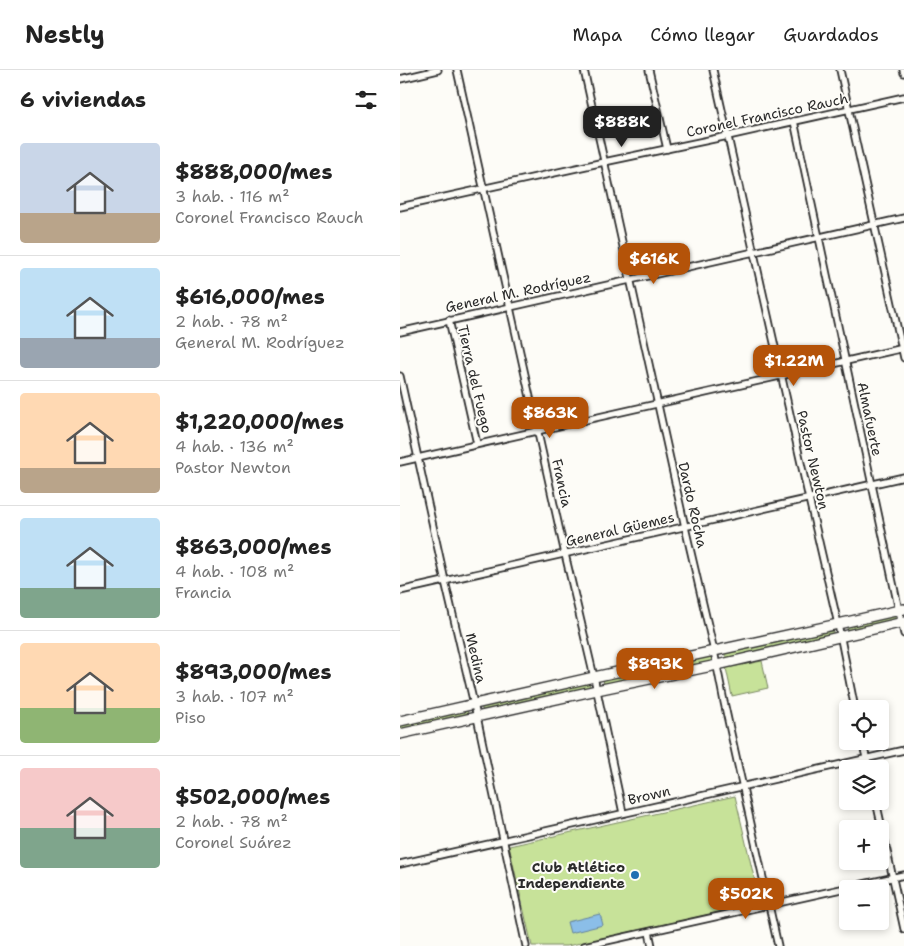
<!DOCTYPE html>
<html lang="es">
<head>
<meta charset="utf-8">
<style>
  :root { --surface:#fff; --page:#f6f6f6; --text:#222; --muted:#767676; --line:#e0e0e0; --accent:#b45309 }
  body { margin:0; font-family:"Shantell Sans",sans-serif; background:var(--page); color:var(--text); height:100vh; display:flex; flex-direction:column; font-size:19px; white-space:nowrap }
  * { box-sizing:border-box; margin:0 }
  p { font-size:16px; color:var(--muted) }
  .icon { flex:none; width:28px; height:28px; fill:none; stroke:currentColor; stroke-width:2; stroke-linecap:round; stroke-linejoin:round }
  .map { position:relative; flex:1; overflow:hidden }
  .side { display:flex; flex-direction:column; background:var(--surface); width:400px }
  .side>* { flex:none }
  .controls { position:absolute; left:439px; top:630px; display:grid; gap:10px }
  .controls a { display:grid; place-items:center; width:50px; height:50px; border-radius:5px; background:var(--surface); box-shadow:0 2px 8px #0003; font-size:25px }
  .price { position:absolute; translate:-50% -42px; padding:0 11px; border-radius:10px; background:var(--accent); color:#fff; font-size:16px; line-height:32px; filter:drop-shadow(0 1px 2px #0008) }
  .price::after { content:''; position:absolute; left:50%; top:30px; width:15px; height:11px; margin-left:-8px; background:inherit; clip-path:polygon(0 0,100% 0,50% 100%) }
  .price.selected { background:#222; color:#fff }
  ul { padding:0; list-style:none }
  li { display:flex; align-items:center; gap:15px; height:125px; padding:0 20px }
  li+li { border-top:1px solid var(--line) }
  li span { display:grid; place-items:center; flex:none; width:140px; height:100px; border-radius:5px; color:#555 }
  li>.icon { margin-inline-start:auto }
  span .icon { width:60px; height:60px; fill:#fffc; stroke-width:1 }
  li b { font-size:21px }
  h2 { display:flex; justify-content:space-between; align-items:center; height:60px; padding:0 20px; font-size:21px }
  header { display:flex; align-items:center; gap:30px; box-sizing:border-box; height:70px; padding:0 25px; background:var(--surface); border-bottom:1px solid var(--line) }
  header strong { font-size:24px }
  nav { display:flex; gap:28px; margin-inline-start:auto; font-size:18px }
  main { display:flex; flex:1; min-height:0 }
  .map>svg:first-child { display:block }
</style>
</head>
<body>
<header>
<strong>Nestly</strong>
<nav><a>Mapa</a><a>Cómo llegar</a><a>Guardados</a></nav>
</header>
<main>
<section class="side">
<h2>6 viviendas<svg class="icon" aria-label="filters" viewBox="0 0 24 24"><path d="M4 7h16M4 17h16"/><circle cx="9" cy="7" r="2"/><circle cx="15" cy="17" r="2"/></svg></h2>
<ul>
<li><span style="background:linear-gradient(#c9d6e8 70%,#b9a48a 0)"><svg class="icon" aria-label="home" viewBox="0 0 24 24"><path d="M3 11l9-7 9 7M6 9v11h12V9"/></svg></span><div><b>$888,000/mes</b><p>3 hab. · 116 m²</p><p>Coronel Francisco Rauch</p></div></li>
<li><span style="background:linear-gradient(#bfe0f5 70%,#9aa5b1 0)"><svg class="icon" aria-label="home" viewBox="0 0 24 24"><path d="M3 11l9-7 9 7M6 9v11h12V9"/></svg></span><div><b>$616,000/mes</b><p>2 hab. · 78 m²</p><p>General M. Rodríguez</p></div></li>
<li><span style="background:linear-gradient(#ffd9b3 75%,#b9a48a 0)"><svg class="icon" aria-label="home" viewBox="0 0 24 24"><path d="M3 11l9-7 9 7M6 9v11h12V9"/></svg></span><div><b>$1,220,000/mes</b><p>4 hab. · 136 m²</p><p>Pastor Newton</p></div></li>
<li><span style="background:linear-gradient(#bfe0f5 70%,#7fa58c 0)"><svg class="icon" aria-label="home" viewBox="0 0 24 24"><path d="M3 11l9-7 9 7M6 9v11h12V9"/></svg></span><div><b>$863,000/mes</b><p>4 hab. · 108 m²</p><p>Francia</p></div></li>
<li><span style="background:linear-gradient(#ffd9b3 65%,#8fb573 0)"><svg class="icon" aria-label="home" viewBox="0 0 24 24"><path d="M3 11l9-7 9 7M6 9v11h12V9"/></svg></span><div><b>$893,000/mes</b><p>3 hab. · 107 m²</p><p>Piso</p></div></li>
<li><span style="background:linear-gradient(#f6c9c9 60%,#7fa58c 0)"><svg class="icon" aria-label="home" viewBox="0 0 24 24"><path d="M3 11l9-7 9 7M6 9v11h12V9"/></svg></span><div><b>$502,000/mes</b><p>2 hab. · 78 m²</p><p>Coronel Suárez</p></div></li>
</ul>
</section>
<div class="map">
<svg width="504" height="876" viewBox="0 0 504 876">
  <rect width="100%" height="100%" fill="#fdfcf7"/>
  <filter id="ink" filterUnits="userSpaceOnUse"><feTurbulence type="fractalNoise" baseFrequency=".02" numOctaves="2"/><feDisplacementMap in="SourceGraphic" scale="10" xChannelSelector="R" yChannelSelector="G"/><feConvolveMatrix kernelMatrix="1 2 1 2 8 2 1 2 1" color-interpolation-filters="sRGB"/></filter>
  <g filter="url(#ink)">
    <g fill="#c7e299" stroke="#798662">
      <path d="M494,544L496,550L448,561L446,555Z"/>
      <path d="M432,559L434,565L326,588L324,582Z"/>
      <path d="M311,585L312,592L204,615L203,608Z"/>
      <path d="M362,591L368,618L332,626L326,598Z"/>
      <path d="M189,611L190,617L83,642L81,636Z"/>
      <path d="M67,638L68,645L0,660V653Z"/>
      <path d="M335,726L360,833L167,876H132L109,776Z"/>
    </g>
    <path fill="#8bbee8" stroke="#65839c" d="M200,844L203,855L170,863L167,852Z"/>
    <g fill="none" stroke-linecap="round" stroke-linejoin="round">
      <defs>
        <g id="minor">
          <path d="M57,0L165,484L194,607L223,743"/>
          <path d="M184,0L285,457L314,581L324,632L378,876"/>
          <path d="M249,0L267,79"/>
          <path d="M313,0L409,429L438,554L455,639"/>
          <path d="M440,0L504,288"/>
          <path d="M503,0L504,3"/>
          <path d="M0,9L38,0"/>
          <path d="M394,51L504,564"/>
          <path d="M0,137L204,92L328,66L504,27"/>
          <path d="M49,250L77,374"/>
          <path d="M0,262L504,148"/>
          <path d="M0,306L45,511L77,647L126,876"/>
          <path d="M0,392L504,278"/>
          <path d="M0,521L504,407"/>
          <path d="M462,671L469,699"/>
          <path d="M476,731L504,859"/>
          <path d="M0,794L504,680"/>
          <path d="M249,862L252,876"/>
          <path d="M184,876L504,805"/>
        </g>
        <g id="secondary">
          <path d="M0,651L194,607L438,554L504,539"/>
          <path d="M0,664L197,620L317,595L504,552"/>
        </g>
      </defs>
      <use href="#minor" stroke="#2b2b2b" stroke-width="9"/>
      <use href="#secondary" stroke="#2b2b2b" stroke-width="12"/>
      <use href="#minor" stroke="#fdfcf7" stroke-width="5.5"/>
      <use href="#secondary" stroke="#fdfcf7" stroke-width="9"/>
    </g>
  </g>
  <circle fill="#1f6fb2" stroke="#fdfcf7" stroke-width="2" cx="235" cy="805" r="5"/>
  <g text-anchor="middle" stroke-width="4" stroke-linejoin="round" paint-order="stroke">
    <g font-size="14" fill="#2b2b2b" stroke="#fdfcf7">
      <text transform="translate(367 45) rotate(-12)" y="5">Coronel Francisco Rauch</text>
      <text transform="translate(118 222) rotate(-12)" y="5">General M. Rodríguez</text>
      <text transform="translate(75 309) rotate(77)" y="5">Tierra del Fuego</text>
      <text transform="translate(470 349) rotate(78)" y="5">Almafuerte</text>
      <text transform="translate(413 390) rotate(77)" y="5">Pastor Newton</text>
      <text transform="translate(162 413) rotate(78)" y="5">Francia</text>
      <text transform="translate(293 435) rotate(77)" y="5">Dardo Rocha</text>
      <text transform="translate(220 459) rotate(-13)" y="5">General Güemes</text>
      <text transform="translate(76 588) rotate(77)" y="5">Medina</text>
      <text transform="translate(249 725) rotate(-13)" y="5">Brown</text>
    </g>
    <g font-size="14" font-weight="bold" fill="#2b2b2b" stroke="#fdfcf7" text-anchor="end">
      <text x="225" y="802">Club Atlético<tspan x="225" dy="16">Independiente</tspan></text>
    </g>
  </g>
</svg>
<div class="controls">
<a><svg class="icon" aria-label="locate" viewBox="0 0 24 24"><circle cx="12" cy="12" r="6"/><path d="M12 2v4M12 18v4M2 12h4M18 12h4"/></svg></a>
<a><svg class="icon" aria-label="layers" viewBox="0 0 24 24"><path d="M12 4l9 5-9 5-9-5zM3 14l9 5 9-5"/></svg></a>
<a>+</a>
<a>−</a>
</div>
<b class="price selected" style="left:222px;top:78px">$888K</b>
<b class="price" style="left:254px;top:215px">$616K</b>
<b class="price" style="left:394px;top:317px">$1.22M</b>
<b class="price" style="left:150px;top:369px">$863K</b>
<b class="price" style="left:255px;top:620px">$893K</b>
<b class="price" style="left:346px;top:850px">$502K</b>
</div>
</main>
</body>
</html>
